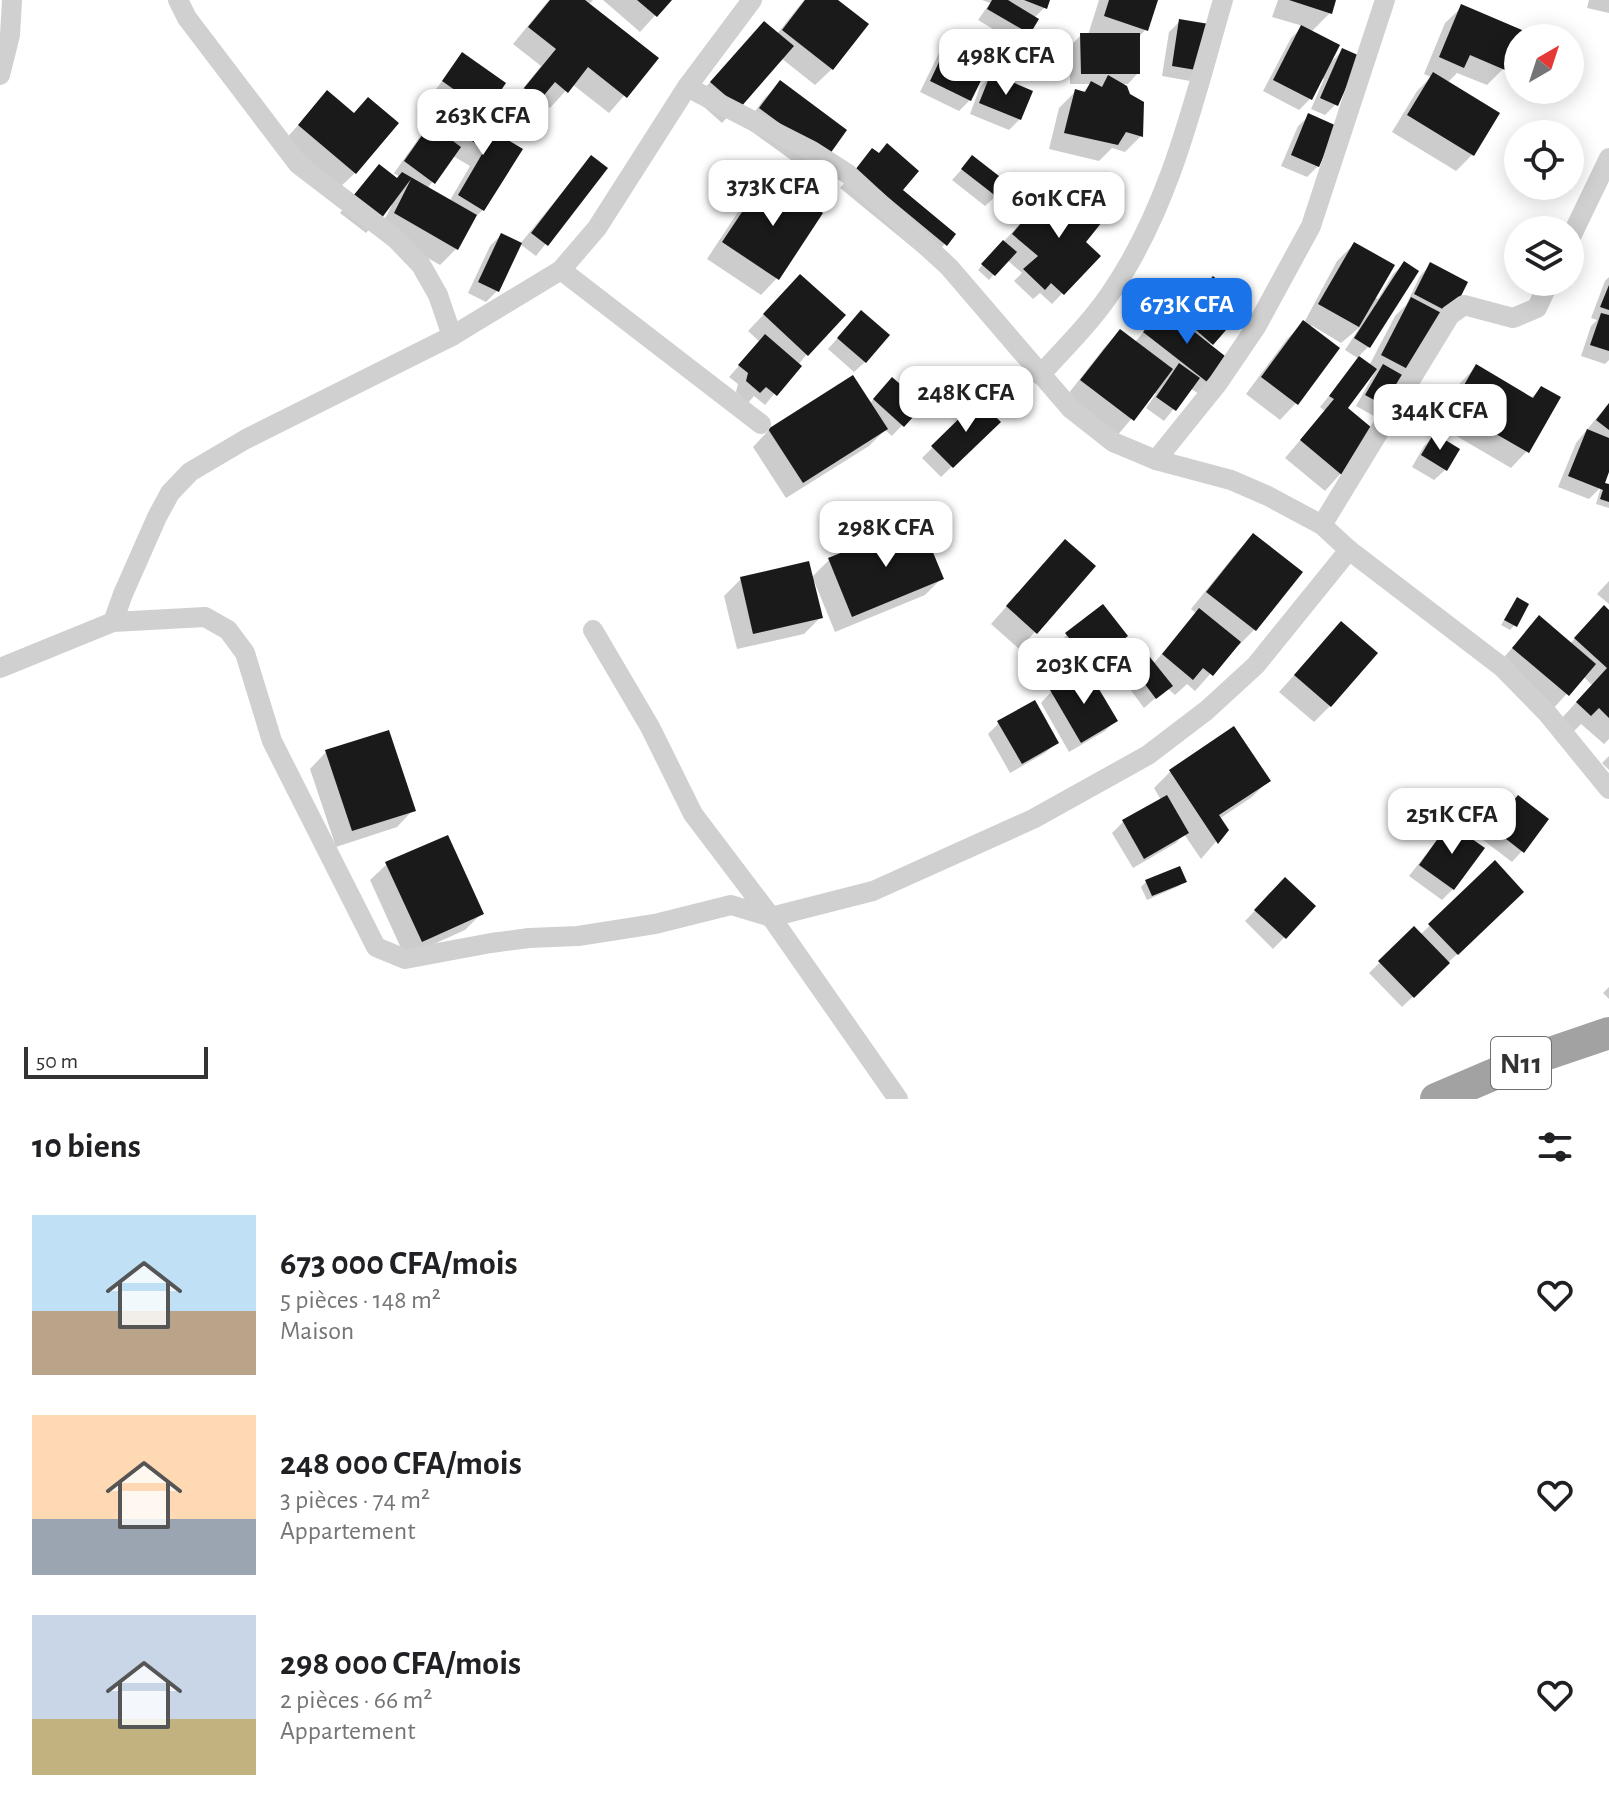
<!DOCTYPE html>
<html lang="fr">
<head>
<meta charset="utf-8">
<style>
  :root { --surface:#fff; --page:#f2f2f2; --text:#202124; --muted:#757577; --accent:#1a73e8 }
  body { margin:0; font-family:"Alegreya Sans",sans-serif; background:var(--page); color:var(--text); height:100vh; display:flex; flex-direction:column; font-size:30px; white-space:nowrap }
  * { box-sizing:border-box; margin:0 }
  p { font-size:26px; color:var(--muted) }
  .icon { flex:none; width:44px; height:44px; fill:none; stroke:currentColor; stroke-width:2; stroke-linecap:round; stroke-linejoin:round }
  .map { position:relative; height:1099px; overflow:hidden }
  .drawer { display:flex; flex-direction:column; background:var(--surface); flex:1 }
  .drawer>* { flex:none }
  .needle { width:52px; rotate:39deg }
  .tools { position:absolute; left:1504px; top:24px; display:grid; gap:16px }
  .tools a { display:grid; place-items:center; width:80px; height:80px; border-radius:50%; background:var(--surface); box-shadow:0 4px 20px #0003; font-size:40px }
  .scale { position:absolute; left:24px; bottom:20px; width:184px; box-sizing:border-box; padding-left:8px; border:4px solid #333; border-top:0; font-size:22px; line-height:28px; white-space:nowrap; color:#333; -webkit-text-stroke:6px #fff; paint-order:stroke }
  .price { position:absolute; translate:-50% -68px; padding:0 18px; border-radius:16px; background:#fff; color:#222; font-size:26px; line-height:52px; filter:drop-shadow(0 2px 4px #0008) }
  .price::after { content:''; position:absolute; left:50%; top:48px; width:24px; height:18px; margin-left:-12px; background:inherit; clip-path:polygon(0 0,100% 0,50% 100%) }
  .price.selected { background:var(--accent); color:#fff }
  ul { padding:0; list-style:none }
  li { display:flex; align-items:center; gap:24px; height:200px; padding:0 32px }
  li span { display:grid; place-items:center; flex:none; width:224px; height:160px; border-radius:0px; color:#555 }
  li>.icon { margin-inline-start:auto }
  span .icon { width:96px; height:96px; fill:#fffc; stroke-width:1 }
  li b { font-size:34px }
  h2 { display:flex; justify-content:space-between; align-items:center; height:96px; padding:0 32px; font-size:34px }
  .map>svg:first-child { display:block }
</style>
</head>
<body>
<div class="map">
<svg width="1609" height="1099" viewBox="0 0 1609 1099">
  <rect width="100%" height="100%" fill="#fff"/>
  <g fill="#0003" fill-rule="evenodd">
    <path d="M549,0H593L588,5L656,59L609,113L572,84L550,108L539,99L522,115L509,106L541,66L513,44Z"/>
    <path d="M603,0H669L640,32Z"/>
    <path d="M804,0H835L832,69L815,85L781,58L722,123L695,99L748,40L777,34Z"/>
    <path d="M982,0H1048L1045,7L1034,18L1036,19L1028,33L1018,44L978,20L990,3Z"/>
    <path d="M1099,0H1156L1146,29L1138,38V73L1128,84H1119L1141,136L1125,152L1112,148L1099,161L1049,149L1059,108L1076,91L1082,93L1091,84H1070V46L1081,35H1088Z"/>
    <path d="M1278,0H1334L1330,13L1311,32L1330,63L1343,50L1336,104L1325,115L1311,109L1324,79L1321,78L1310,99L1299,110L1263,91L1291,38L1303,26L1272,17Z"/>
    <path d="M1589,0H1609V13L1587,8Z"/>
    <path d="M1462,7L1503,69L1487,85L1457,73L1447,83L1472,155L1456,171L1392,132L1417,91L1431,77L1424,74L1445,23Z"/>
    <path d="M1180,21L1213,27L1196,82L1162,76L1169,32Z"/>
    <path d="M951,40L970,100L959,111L920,92L940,51Z"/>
    <path d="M462,55L485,111L474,121L520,149L483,210L472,220L457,248L440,265L379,230L392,205L390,204L366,233L340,213L379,167L397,180L400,177L394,173L419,138L451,105L433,93ZM453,156L470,166L449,202L426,190Z"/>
    <path d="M991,76L1020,119L1009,130L970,114L980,87Z"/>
    <path d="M780,83L825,156L809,173L744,126L764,99Z"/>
    <path d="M327,93L355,173L338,189L283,142Z"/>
    <path d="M1309,116L1318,166L1307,177L1281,166L1298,126Z"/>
    <path d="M872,150L900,190L954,234L929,261L840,188Z"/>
    <path d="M591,157L605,169L536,256L520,244Z"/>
    <path d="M972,158L996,196L985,206L952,180Z"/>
    <path d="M767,176L777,278L761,295L707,259L751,192Z"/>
    <path d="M1055,185L1076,250L1098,256L1052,304L1040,293L1033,299L1014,281L1022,273L1007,260L989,280L978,270Z"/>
    <path d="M501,235L497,291L486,302L468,293L490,246Z"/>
    <path d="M1354,244L1374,297L1378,299L1393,274L1404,264L1416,272L1368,347L1358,357L1369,366L1395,316L1406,305L1420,276L1430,265L1445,317L1406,417L1395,428L1356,406L1375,372L1373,370L1345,408L1376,434L1325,491L1285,458L1325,411L1320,407L1359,359L1345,350L1360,327L1341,343L1311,325L1296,403L1280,420L1246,394L1287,339L1305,321L1337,261Z"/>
    <path d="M1609,277V360L1605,364L1581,356L1591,326L1597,320L1591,318L1605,281Z"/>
    <path d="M1203,289L1245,306L1209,346L1227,360L1199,394L1190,388L1164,421L1146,408L1156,394L1154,392L1116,437L1065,398L1104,348L1120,331L1135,342L1163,310L1176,320Z"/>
    <path d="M784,293L807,354L765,405L754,396L748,403L736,392L738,384L729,377L760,342L748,331Z"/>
    <path d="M851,323L865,362L854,372L828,349Z"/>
    <path d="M1476,367L1531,398L1541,388L1527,451L1511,468L1436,424L1460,383Z"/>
    <path d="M882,390L921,405L892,436L885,430L869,446L786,498L753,447L769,430L869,404Z"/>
    <path d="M978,402L998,422L941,477L922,458Z"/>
    <path d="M1609,403V466L1600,488L1589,499L1558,487L1576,443Z"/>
    <path d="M1434,436L1445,470L1434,480L1412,467L1424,446Z"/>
    <path d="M1605,485L1609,486V508L1596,504L1600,490Z"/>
    <path d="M1253,536L1254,630L1238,646L1236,645L1195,691L1187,684L1175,695L1167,688L1144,708L1124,681L1149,659L1153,664L1197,614L1191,609L1237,552Z"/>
    <path d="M1049,558L1035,632L1019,649L991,624Z"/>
    <path d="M829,560L941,579L925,595L835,632L814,581L812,582L821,617L804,634L737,649L724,596L741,579L811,578Z"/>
    <path d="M1609,581V604L1597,594Z"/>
    <path d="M1517,599L1515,625L1510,630L1501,625Z"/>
    <path d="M1609,613V739L1604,744L1581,724L1574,731L1561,719L1592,685L1583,676L1551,711L1497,665L1539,618L1570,644L1587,624Z"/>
    <path d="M1341,623L1330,706L1314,722L1279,692Z"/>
    <path d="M1067,635L1114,646L1085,669L1116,720L1105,731L1069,752L1041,703L1051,692L1080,676L1056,645Z"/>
    <path d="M999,723L1056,743L1045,753L1010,773L988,734Z"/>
    <path d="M1234,729L1268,781L1252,797L1219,819L1226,830L1201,859L1184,834L1176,843L1133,868L1112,833L1123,822L1161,800L1154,788L1170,772Z"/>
    <path d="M326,752L413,810L397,827L336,847L310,769Z"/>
    <path d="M1609,756V770L1602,763Z"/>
    <path d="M1518,797L1522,851L1512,862L1483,840Z"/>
    <path d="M1449,825L1453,889L1442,900L1409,876Z"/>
    <path d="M1495,863L1505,908L1402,1007L1369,973L1414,929L1420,935Z"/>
    <path d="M387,864L481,914L465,930L405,957L370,880Z"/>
    <path d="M1285,879L1314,907L1273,949L1245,921Z"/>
    <path d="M1184,881L1179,886L1147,900L1141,887L1146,882Z"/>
    <path d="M1609,987V999L1603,993Z"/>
  </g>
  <g fill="#1a1a1a">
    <path d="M550,0H585L659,58L627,98L588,67L568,93L555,82L540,100L524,88L556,49L528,27Z"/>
    <path d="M637,0H672L657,17Z"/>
    <path d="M805,0H838L869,24L833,70L782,30Z"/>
    <path d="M992,0H1008L1039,19L1030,34L987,9Z"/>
    <path d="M1024,0H1050L1047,9Z"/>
    <path d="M1109,0H1158L1148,31L1104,16Z"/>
    <path d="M1289,0H1336L1332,14Z"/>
    <path d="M1461,4L1522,30L1505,70L1470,55L1464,68L1439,57Z"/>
    <path d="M1179,19L1215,25L1208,72L1172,66Z"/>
    <path d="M764,21L794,46L740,108L710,82Z"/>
    <path d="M1301,25L1340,45L1312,100L1273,80Z"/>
    <path d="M1080,33H1140V74H1081Z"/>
    <path d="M951,37L992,58L971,101L930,81Z"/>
    <path d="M1342,48L1360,56L1338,106L1320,98Z"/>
    <path d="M462,52L506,83L486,112L442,81Z"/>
    <path d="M1433,72L1500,113L1474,156L1407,115Z"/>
    <path d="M991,73L1033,91L1021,120L979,103Z"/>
    <path d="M1108,75L1127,86L1130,94L1144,102L1143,137L1126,132L1118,145L1064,133L1075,89L1085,92L1091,81L1102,87Z"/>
    <path d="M780,80L847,130L827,158L759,108Z"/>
    <path d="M327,90L354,113L368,97L399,123L356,174L298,125Z"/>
    <path d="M449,104L523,149L484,211L458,195L485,149L439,121Z"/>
    <path d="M1308,113L1337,126L1319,167L1291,155Z"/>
    <path d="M430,124L461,147L435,184L404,161Z"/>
    <path d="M887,143L919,171L903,190L956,234L947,246L855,170L872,148L879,153Z"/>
    <path d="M591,155L608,168L548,246L531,233Z"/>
    <path d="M972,155L1008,183L997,197L961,169Z"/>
    <path d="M379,164L397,178L402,172L477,215L458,250L394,213L411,179L378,223L349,201Z"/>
    <path d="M768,173L771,179L823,213L779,280L722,242Z"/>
    <path d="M1054,183L1102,222L1086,242L1101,256L1064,295L1051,283L1045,290L1023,269L1038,256L1012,234Z"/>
    <path d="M501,233L522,243L499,292L478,282Z"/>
    <path d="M1003,240L1017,252L995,276L981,264Z"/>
    <path d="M1354,242L1395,265L1359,327L1318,304Z"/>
    <path d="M1404,261L1419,271L1370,348L1354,338Z"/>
    <path d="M1430,262L1468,282L1452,314L1414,294Z"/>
    <path d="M800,274L846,315L808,356L763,314Z"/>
    <path d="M1213,276L1247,306L1213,345L1179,315Z"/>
    <path d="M1609,285V310L1600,307Z"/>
    <path d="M1411,297L1449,317L1419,375L1381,355Z"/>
    <path d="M1163,307L1230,360L1211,385L1143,332Z"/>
    <path d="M861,310L890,335L866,363L837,338Z"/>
    <path d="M1601,313L1609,315V351L1590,345Z"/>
    <path d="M1303,320L1340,348L1298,405L1261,377Z"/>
    <path d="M1120,329L1173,369L1134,421L1080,380Z"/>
    <path d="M765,334L802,366L777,396L766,387L760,393L746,381L748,373L738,365Z"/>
    <path d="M1359,356L1377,369L1348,408L1378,433L1343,476L1300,440L1334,399L1329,396Z"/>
    <path d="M1179,363L1200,378L1176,411L1156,397Z"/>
    <path d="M1383,364L1425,388L1407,418L1365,395Z"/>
    <path d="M1476,364L1533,398L1541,386L1561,397L1529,453L1451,408Z"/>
    <path d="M853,375L888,429L803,483L768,429Z"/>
    <path d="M892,377L924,405L904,427L873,399Z"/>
    <path d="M978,400L1001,422L953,468L931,446Z"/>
    <path d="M1609,403V430L1596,420Z"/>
    <path d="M1587,429L1609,438V472L1605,483L1609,484V502L1600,499L1603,490L1568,476Z"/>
    <path d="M1434,433L1460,449L1447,471L1421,455Z"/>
    <path d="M920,521L944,579L852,617L828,558Z"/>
    <path d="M1253,533L1303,572L1256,631L1206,592Z"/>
    <path d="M1065,539L1096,566L1037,634L1006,606Z"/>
    <path d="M809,561L823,618L753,634L740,577Z"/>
    <path d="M1517,597L1529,604L1517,627L1504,620Z"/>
    <path d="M1103,604L1128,636L1090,665L1065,633Z"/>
    <path d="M1604,605L1609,610V718L1599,708L1591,716L1576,702L1607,668L1574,638Z"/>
    <path d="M1199,608L1241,642L1213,676L1203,668L1193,680L1162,654Z"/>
    <path d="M1539,615L1596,664L1569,696L1512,648Z"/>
    <path d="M1341,621L1378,653L1331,707L1294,675Z"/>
    <path d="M1149,656L1173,686L1156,699L1133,668Z"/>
    <path d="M1087,669L1118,721L1081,743L1050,690Z"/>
    <path d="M1035,700L1059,743L1022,764L997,721Z"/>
    <path d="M1234,726L1271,781L1219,815L1229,830L1218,844L1169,770Z"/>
    <path d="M389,730L416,811L352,831L325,750Z"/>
    <path d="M1167,795L1189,833L1144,859L1122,820Z"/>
    <path d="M1518,795L1549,819L1524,853L1492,828Z"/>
    <path d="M1449,823L1485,848L1454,890L1419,865Z"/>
    <path d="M448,835L484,914L422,942L385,862Z"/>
    <path d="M1495,860L1524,892L1458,955L1428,924Z"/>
    <path d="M1180,866L1187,882L1152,896L1145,880Z"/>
    <path d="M1285,877L1316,906L1286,939L1254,910Z"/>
    <path d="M1414,926L1450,963L1414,998L1378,961Z"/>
  </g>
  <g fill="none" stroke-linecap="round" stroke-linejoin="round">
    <g stroke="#d0d0d0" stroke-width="20">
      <path d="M178,0L187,18L298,164L396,239L421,265L438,295L452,336"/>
      <path d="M0,75L10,35L12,0"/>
      <path d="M687,87L812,151L848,174L949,267L1071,409L1113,442L1156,460L1231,480L1268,496L1322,525L1349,550L1502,667L1547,713L1609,789"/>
      <path d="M1570,239L1609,158"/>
      <path d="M561,270L761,424"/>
      <path d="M1040,375C1065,348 1092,321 1112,291C1171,204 1194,99 1223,0"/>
      <path d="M1156,460L1218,383L1256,327L1311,226L1385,0"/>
      <path d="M1322,525L1450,315L1464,305L1513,318L1537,308L1549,282"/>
      <path d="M113,622L205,617L228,630L245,653L272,741L376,947L405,959L491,943L529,938L578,936L655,924L731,905L771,917L873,891L1033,819L1148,755L1207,710L1256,665L1349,550"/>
      <path d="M593,630L650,727L693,814L771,917L898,1099"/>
      <path d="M0,668L113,622L123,594L157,517L170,493L190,472L246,439L452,336L561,270L597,228L687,87L752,0"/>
    </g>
    <path stroke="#a2a2a2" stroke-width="32" d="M1436,1099L1518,1064L1609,1033"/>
  </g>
  <g text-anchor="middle" stroke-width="8" stroke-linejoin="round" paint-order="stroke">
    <rect fill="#fff" stroke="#707070" stroke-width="2" x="1491" y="1037" width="60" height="52" rx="6"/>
    <g font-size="30" font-weight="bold" fill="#333">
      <text x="1521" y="1073">N11</text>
    </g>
  </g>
</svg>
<div class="tools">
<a><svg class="needle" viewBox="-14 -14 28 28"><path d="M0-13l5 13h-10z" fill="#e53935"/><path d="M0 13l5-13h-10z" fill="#757577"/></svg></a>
<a><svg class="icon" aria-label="locate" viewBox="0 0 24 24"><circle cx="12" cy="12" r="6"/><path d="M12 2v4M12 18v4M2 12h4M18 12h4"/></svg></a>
<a><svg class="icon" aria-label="layers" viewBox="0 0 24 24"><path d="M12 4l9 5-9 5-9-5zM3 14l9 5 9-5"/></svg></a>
</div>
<div class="scale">50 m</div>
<b class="price" style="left:1006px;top:97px">498K CFA</b>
<b class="price" style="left:483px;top:157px">263K CFA</b>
<b class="price" style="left:773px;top:228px">373K CFA</b>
<b class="price" style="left:1059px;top:240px">601K CFA</b>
<b class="price selected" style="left:1187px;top:346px">673K CFA</b>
<b class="price" style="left:966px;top:434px">248K CFA</b>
<b class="price" style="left:1440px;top:452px">344K CFA</b>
<b class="price" style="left:886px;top:569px">298K CFA</b>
<b class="price" style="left:1084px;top:706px">203K CFA</b>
<b class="price" style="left:1452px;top:856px">251K CFA</b>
</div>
<section class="drawer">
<h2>10 biens<svg class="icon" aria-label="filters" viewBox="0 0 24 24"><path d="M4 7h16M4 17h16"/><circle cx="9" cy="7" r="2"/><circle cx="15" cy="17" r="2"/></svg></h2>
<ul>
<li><span style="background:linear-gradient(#bfe0f5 60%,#b9a48a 0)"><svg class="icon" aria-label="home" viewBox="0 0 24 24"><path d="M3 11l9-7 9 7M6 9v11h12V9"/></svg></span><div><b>673 000 CFA/mois</b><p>5 pièces · 148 m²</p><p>Maison</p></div><svg class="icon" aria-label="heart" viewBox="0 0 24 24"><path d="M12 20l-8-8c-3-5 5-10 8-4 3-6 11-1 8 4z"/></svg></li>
<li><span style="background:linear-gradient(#ffd9b3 65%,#9aa5b1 0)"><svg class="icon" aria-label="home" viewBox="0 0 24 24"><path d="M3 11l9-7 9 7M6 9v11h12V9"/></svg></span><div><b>248 000 CFA/mois</b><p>3 pièces · 74 m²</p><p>Appartement</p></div><svg class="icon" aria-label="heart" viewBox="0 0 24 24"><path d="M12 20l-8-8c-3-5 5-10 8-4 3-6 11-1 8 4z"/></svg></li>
<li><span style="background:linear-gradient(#c9d6e8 65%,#c2b280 0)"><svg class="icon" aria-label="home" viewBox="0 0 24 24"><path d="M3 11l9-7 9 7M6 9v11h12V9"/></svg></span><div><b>298 000 CFA/mois</b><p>2 pièces · 66 m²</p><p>Appartement</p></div><svg class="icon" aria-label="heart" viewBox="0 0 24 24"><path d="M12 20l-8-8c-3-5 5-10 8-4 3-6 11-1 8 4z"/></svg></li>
</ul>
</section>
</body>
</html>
